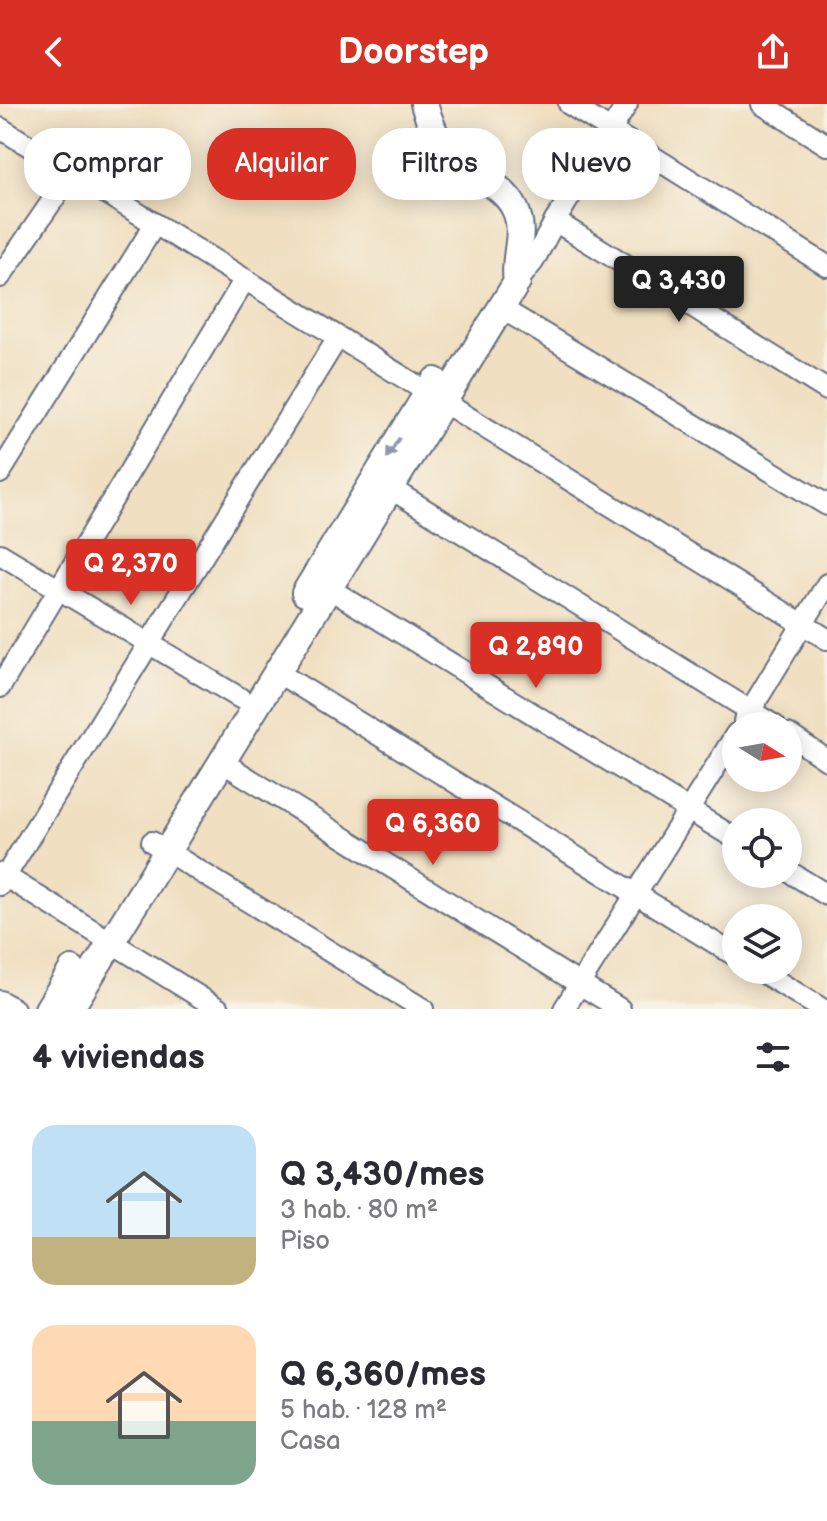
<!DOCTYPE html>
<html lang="es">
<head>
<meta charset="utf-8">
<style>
  :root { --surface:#fff; --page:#f2f2f3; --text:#2b2b33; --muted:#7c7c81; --accent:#d93025 }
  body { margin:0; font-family:"Balsamiq Sans",sans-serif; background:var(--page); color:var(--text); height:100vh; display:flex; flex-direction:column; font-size:30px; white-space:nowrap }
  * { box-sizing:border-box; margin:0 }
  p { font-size:26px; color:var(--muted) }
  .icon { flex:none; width:44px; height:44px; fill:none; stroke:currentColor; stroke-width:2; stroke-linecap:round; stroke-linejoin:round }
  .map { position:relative; height:905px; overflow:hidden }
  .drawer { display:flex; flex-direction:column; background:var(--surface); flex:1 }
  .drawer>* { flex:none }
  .guide { position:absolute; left:24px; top:24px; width:780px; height:72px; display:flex; gap:16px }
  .needle { width:52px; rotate:101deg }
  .tools { position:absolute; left:722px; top:608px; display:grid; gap:16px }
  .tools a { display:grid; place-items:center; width:80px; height:80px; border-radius:50%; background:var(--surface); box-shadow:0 4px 20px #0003; font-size:40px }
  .price { position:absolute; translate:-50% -68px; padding:0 18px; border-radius:8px; background:var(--accent); color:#fff; font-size:26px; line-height:52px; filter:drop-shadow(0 2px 4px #0008) }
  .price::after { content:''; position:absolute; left:50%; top:48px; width:24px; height:18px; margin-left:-12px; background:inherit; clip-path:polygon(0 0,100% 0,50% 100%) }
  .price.current { background:#222; color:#fff }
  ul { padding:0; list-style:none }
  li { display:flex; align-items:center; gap:24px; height:200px; padding:0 32px }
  li span { display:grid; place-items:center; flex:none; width:224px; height:160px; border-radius:24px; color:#555 }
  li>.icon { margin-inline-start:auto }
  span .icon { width:96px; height:96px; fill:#fffc; stroke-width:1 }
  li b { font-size:34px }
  h2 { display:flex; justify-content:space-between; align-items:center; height:96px; padding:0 32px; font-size:34px }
  .pill { padding:0 28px; border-radius:32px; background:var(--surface); box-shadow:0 4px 20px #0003; font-size:28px; line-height:72px }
  .pill.current { background:var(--accent); color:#fff }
  header { display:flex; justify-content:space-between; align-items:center; height:104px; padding:0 32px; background:var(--accent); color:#fff; font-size:36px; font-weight:600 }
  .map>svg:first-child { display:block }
</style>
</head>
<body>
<header><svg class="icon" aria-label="back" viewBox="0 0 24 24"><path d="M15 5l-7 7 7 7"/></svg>Doorstep<svg class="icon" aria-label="share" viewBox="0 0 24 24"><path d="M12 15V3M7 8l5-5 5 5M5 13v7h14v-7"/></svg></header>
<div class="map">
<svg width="827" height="905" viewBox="0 0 827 905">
  <rect width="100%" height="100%" fill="#f7f3e8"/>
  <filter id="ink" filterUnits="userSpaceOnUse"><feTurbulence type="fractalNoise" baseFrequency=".0125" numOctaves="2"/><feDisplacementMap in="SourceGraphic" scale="16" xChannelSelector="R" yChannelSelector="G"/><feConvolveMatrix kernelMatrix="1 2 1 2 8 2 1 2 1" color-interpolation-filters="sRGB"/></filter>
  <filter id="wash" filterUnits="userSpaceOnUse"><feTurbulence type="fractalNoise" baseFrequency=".006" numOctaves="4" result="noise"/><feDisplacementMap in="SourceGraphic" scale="32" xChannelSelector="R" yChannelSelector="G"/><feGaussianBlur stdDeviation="1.8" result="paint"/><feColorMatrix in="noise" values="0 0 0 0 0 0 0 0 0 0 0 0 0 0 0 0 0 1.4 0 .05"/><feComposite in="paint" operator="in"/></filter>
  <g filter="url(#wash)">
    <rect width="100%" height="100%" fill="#f0dfc0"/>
  </g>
  <g filter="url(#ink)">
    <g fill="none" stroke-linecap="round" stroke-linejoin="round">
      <defs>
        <g id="minor">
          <path d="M569,0L827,162"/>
          <path d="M762,0L827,41"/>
          <path d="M0,24L827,535"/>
          <path d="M555,117L827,286"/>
          <path d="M0,173L72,68"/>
          <path d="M517,178L533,158L555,117L627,0"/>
          <path d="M501,204L827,401"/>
          <path d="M0,369L155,120"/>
          <path d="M380,378L775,622"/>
          <path d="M0,450L240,594"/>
          <path d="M317,477L736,735"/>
          <path d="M277,568L736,852"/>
          <path d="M0,583L245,175"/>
          <path d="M744,617L827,480"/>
          <path d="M788,630L827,656"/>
          <path d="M222,658L620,905"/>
          <path d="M152,738L423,905"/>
          <path d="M788,767L827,791"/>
          <path d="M0,769L219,905"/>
          <path d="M0,781L338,233"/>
          <path d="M759,866L822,905"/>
          <path d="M0,897L14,905"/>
          <path d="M564,905L736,630"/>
        </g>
        <g id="tertiary">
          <path d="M305,489L435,277"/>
          <path d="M48,905L72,866"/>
          <path d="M70,905L517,178C512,153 527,130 515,105C503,79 468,69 449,49C435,36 430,18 424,0"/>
        </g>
      </defs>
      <use href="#minor" stroke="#666d80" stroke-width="24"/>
      <use href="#tertiary" stroke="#666d80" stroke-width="30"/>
      <use href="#minor" stroke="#fff" stroke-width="20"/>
      <use href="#tertiary" stroke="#fff" stroke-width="26"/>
    </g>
    <defs><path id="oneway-solid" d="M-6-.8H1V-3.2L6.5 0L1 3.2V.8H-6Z" transform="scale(2)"/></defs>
    <use fill="#8d97ae" href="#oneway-solid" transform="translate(393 344) rotate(122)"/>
  </g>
</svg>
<div class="tools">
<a><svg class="needle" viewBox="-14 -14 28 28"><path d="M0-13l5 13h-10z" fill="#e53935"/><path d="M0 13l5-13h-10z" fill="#7c7c81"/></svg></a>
<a><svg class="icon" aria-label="locate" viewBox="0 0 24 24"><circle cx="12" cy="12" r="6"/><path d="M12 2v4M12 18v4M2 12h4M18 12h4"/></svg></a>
<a><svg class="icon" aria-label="layers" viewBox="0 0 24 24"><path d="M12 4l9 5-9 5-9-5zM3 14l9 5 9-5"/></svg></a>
</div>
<b class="price current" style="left:679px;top:220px">Q 3,430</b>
<b class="price" style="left:131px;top:503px">Q 2,370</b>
<b class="price" style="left:536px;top:586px">Q 2,890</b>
<b class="price" style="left:433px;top:763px">Q 6,360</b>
<div class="guide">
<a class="pill">Comprar</a>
<a class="pill current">Alquilar</a>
<a class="pill">Filtros</a>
<a class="pill">Nuevo</a>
</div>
</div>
<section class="drawer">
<h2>4 viviendas<svg class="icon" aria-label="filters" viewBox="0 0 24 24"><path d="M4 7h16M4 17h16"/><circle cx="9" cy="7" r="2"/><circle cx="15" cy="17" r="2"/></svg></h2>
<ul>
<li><span style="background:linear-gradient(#bfe0f5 70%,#c2b280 0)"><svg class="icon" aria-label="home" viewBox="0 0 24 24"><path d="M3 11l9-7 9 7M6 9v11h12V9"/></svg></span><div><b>Q 3,430/mes</b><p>3 hab. · 80 m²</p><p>Piso</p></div></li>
<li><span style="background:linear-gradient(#ffd9b3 60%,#7fa58c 0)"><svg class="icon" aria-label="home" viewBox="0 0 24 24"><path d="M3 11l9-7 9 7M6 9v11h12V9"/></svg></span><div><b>Q 6,360/mes</b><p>5 hab. · 128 m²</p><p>Casa</p></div></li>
</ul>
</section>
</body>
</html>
